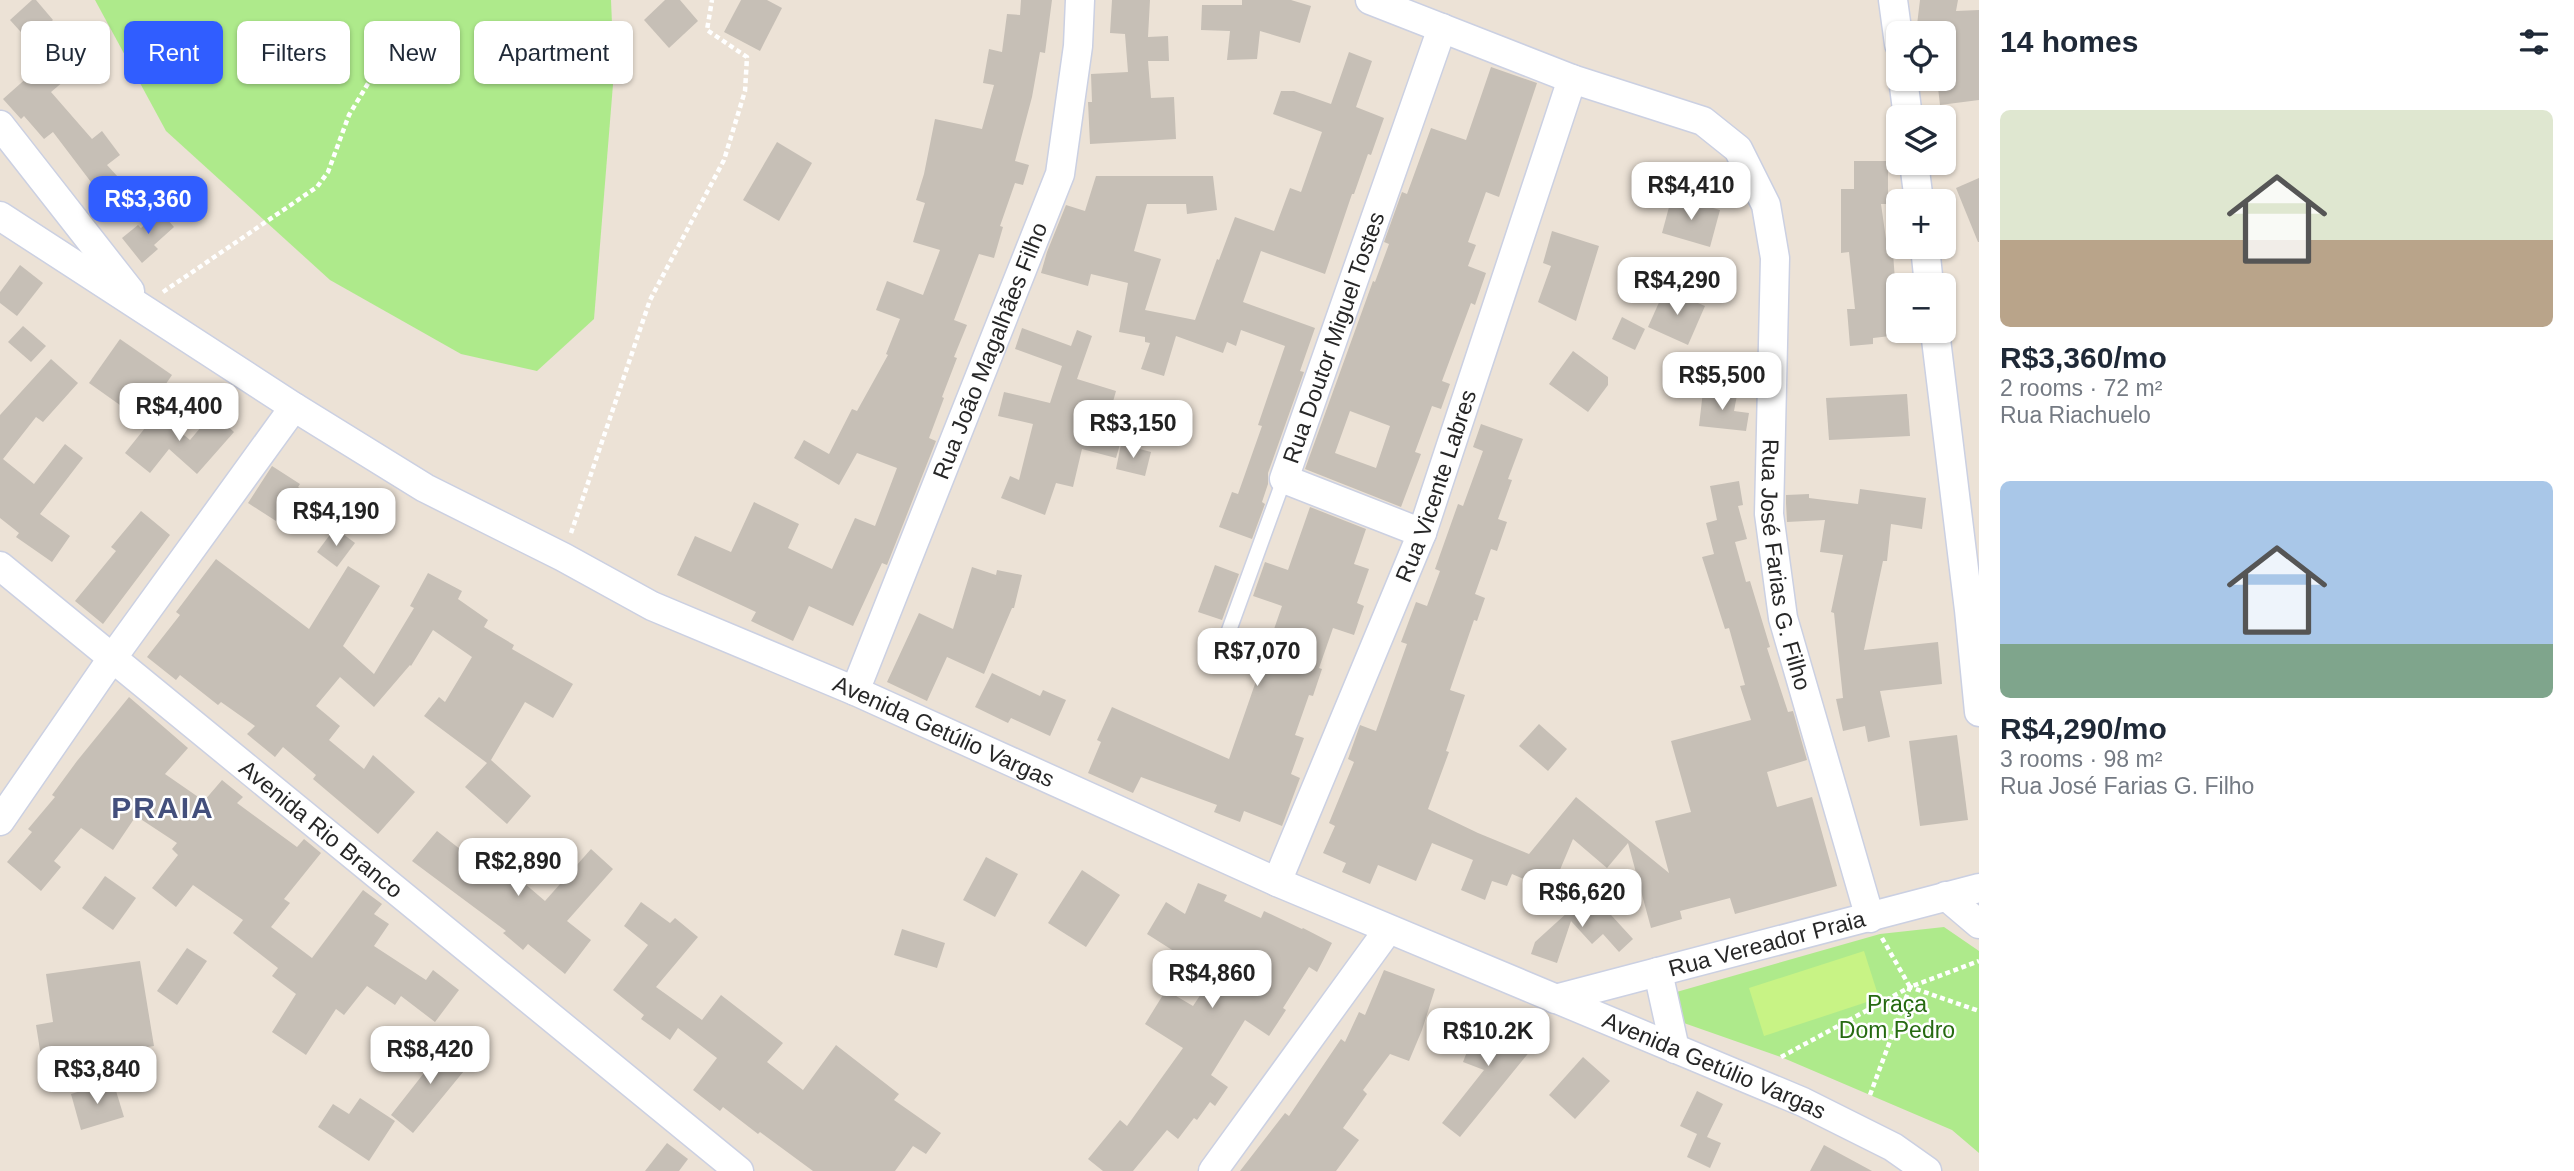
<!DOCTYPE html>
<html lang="en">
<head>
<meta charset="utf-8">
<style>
  :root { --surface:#fff; --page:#f6f6f7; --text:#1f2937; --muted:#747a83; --accent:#305dff }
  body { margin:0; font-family:Helvetica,sans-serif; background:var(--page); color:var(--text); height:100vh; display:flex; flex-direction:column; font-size:26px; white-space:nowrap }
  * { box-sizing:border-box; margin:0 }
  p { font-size:23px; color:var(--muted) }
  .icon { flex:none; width:38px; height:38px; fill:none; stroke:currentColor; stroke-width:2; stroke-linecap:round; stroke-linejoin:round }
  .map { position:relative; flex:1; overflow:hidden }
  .side { display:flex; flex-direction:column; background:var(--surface); width:595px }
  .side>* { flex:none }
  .top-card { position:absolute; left:21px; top:21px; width:665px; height:63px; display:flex; gap:14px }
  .controls { position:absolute; left:1886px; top:21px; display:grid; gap:14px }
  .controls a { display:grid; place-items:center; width:70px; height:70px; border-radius:10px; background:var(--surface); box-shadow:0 2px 5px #0004; font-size:35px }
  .price { position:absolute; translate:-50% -60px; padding:0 16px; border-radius:14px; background:#fff; color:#222; font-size:23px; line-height:46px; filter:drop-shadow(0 2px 4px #0008) }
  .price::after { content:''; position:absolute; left:50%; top:42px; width:21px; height:16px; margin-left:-10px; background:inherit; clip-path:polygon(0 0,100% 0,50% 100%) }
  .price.on { background:var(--accent); color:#fff }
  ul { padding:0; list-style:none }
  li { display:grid; align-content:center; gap:14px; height:371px; padding:0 21px }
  li span { display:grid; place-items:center; height:217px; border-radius:10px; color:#555 }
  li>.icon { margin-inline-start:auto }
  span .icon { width:126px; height:126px; fill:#fffc; stroke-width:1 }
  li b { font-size:30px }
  h2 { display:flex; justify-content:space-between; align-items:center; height:84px; padding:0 21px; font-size:30px }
  .tag { padding:0 24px; border-radius:10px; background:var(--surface); box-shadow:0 2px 5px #0004; font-size:24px; line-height:63px }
  .tag.on { background:var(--accent); color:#fff }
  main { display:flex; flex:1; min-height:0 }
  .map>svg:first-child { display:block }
</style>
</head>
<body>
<main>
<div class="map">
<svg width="1979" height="1171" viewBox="0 0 1979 1171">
  <rect width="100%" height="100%" fill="#ece2d6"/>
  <g fill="#aeea8b">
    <path d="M95,0H611L614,72L594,319L537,371L461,354L330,280L166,131Z"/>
    <path d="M1944,927L1979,951V1153L1952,1130L1781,1057L1681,1022L1673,993L1880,934Z"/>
  </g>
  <path fill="#c8f385" d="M1864,951L1879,998L1764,1036L1749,988Z"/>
  <g fill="#c6bfb6" fill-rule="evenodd">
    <path d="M32,0H36L53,20L29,41L10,20Z"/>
    <path d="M665,0H680L698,21L669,48L644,20Z"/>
    <path d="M741,0H767L782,8L760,51L724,32Z"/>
    <path d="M1021,0H1052L1045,53L1040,52L1032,97L1015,161L1029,165L1023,185L1015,183L1000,226L1003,227L994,258L979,254L954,320L967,325L954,357L957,358L942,397L944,398L929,438L936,441L887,565L882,563L853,626L809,606L793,641L751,621L756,612L677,575L695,536L731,552L754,502L799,524L788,548L832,569L855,518L875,526L897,468L857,453L839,485L794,458L804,440L829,454L852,409L857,411L888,355L886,354L900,319L876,310L887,281L923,295L940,250L913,242L925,203L916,200L924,174L935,119L982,129L994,85L983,83L989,49L1002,52L1007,14L1020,15Z"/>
    <path d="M1112,0H1150L1148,37L1168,36L1169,61H1148L1151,98L1174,97L1176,139L1090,144L1088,102H1092L1091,74L1128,72L1125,34L1110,33Z"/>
    <path d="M1242,0H1291L1311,6L1300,43L1260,31L1257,59L1227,60L1230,31L1201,30L1202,5H1242Z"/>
    <path d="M1920,0H1958L1956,11L1979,10V100L1940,105L1937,79H1944V33H1916Z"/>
    <path d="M1349,52L1372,61L1356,107L1384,118L1371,155L1368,154L1354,194H1352L1325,274L1261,251L1243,302L1315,328L1300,371L1304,372L1268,473V484L1262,502L1265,504L1252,539L1219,527L1232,492L1238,494L1262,426L1258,425L1285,346L1241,330L1236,346L1227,342L1223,353L1176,336L1164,376L1141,369L1150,343L1145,342V337L1119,332L1128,283L1091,274L1088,286L1041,273L1047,252L1066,205L1085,211L1096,176H1213L1217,210L1187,214L1186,204H1147L1134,251L1161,259L1145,310L1195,320L1217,259L1219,260L1235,217L1274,231L1290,188L1301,192L1322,132L1273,114L1281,91H1294L1331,104Z"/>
    <path d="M47,60L64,81L51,92L92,139L102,131L120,155L107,165L129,189L107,209L89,190L94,186L53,132L44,139L24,116L21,119L3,99Z"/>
    <path d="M1491,67L1537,83L1499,197L1486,192L1468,242L1476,245L1468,266L1486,273L1475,305L1471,303L1442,381L1450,384L1441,409L1432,406L1415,452L1421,454L1401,507L1305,469L1373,281L1375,282L1389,244L1384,242L1402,192L1407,194L1431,128L1466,140ZM1350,411L1390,426L1376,468L1335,453Z"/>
    <path d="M777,142L812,163L779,221L743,200Z"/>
    <path d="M1854,161H1888V204H1881L1888,253H1893L1899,335L1873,338V344L1850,346L1847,309H1855L1849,252L1841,253V189H1854Z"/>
    <path d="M1979,178V242H1978L1956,188Z"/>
    <path d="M1672,196L1720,210L1710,247L1662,233Z"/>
    <path d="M160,211L174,227L154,245L158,249L142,263L122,238L138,225L141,228Z"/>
    <path d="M1552,231L1599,246L1576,321L1538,302L1551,266L1543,263Z"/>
    <path d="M20,265L43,283L17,316L0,303V292Z"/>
    <path d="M1665,289L1705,306L1688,345L1648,327Z"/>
    <path d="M1622,317L1645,329L1635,350L1612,339Z"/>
    <path d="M23,326L46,346L31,362L8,342Z"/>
    <path d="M1022,328L1071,346L1077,330L1092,336L1077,379L1116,391L1107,423L1125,427L1116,458L1082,449L1073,487L1056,483L1045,515L1001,498L1010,476L1019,480L1033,424L998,416L1004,392L1050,403L1062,366L1015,349Z"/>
    <path d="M120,339L172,375L141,420L89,383Z"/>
    <path d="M1573,351L1608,377V385L1588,412L1549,384Z"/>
    <path d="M51,359L78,383L43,422L36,417L3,459L34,484L65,444L83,458L40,514L70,536L52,562L16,537L19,533L0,518V415Z"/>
    <path d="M1703,391L1737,395L1734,411L1749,413L1746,431L1699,426Z"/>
    <path d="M1907,394L1910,436L1829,440L1826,398Z"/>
    <path d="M157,413L190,440L213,413L234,432L197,474L169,449L150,473L125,453Z"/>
    <path d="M1481,424L1523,439L1508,479L1512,480L1498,519L1507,522L1497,551L1491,549L1475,594L1485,598L1477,621L1474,620L1450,690L1465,695L1446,751L1449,752L1428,809L1478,833L1529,854L1576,797L1669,873L1655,821L1691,812L1671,741L1751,720L1740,686L1745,685L1729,628L1725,629L1702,557L1714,554L1706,523L1717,520L1710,486L1739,481L1743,505L1738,506L1747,539L1735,542L1746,582L1750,581L1770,647L1767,648L1788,712L1793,711L1807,760L1767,772L1777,807L1812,797L1837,886L1735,914L1730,898L1680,911L1682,919L1651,928L1628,843L1607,868L1573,839L1551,891L1512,874L1507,886L1492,881L1485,900L1461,890L1473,860L1432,843L1416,881L1378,865L1370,884L1342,872L1346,863L1323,853L1335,826L1329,823L1354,762L1348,759L1360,725L1376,731L1407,644L1401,642L1416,602L1427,606L1440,571L1435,569L1458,504L1463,506L1483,451L1473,447Z"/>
    <path d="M1121,444L1151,452L1145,476L1116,469Z"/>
    <path d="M272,466L300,484L298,487L331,506L317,531L282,511L276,521L248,503Z"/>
    <path d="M1860,489L1926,498L1922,529L1891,524L1887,561H1883L1864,650L1938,642L1942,684L1880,691L1890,737L1868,742L1865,726L1843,731L1836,699L1843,698L1834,613L1831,612L1843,555L1820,552L1825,520L1787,522L1786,503V495L1809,494V498L1858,504Z"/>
    <path d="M1310,507L1366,529L1354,564L1369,569L1357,603L1364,606L1354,635L1333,628L1319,668L1322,669L1313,696L1309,695L1295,735L1304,738L1291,774L1300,778L1282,826L1244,811L1240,822L1214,812L1217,805L1141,777L1133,793L1088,773L1101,742L1097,740L1112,707L1229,759L1282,606L1253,596L1265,562L1288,570Z"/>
    <path d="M141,511L170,535L103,624L75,601L116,551L111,547Z"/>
    <path d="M335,528L355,543L337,567L317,552Z"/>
    <path d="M216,559L309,629L348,566L380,586L343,646L374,674L414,608L410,606L428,573L462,591L458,599L488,620L484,627L514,645L512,649L573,684L553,718L525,702L491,760L531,796L507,824L465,787L487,763L424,716L439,697L445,702L472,657L433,630L411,666L410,665L374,707L340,677L316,706L340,726L329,740L364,769L373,755L415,792L378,834L313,779L316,775L283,747L275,757L247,734L255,726L221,702L218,705L180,675L176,680L147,657L180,615L176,612Z"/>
    <path d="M1215,565L1239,574L1222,620L1198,612Z"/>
    <path d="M972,567L996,575L997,570L1022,575L1014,608H1012L984,674L947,657L927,701L887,682L919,613L953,629Z"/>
    <path d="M992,673L1040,696L1043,690L1066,700L1050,736L1011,718L1008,723L975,707Z"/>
    <path d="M129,697L188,748L165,774L204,801L222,780L243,797L237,803L297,847L304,839L321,853L284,899L290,903L271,927L312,958L363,890L382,904L374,914L389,924L374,946L426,980L433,970L459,990L435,1022L401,996L395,1005L367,986L344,1015L336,1009L306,1055L272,1032L296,994L272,976L278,968L233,933L243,920L193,885L176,907L152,888L178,855L172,849L177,843L136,816L113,850L81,828L54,861L61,867L41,891L7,862L32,832L28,829L55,797L52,795L77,761Z"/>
    <path d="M1539,724L1567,749L1548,771L1519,746Z"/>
    <path d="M1957,735L1968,820L1920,826L1909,741Z"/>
    <path d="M437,831L479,864L488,851L519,874L517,877L545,901L591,849L613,869L567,921L591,940L565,974L528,944L523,950L503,933L506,931L412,861Z"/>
    <path d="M986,857L1018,874L995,917L963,900Z"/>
    <path d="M1082,870L1120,895L1086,947L1048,923Z"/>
    <path d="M105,876L136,898L113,930L82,908Z"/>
    <path d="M1198,883L1227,895L1224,901L1261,918L1264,911L1302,929L1303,928L1332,943L1317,972L1309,967L1283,1008L1286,1010L1269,1036L1245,1020L1211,1075L1228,1087L1215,1106L1210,1102L1197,1120L1194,1118L1178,1139L1167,1130L1133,1171H1103L1088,1159L1120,1120L1127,1126L1183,1048L1145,1024L1166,990L1193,1006L1213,976L1147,934L1166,902L1185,914Z"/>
    <path d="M1590,892L1633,939L1619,952L1603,934L1592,944L1571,921L1557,963L1531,954L1535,942Z"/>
    <path d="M641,902L670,923L675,918L698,937L656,987L702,1020L721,995L783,1043L767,1062L803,1090L836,1045L899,1094L894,1100L941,1133L926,1154L913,1146L895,1171H813L760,1132L758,1134L723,1107L720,1111L693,1090L717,1058L678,1028L670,1040L641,1019L644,1015L613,990L648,945L624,926Z"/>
    <path d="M902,929L945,943L937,968L894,955Z"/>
    <path d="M187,948L207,961L177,1005L157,991Z"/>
    <path d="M140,961L154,1046L42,1063L36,1025L53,1022L46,974Z"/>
    <path d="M1384,970L1435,989L1422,1030L1409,1061L1390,1054L1363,1090L1367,1094L1343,1128L1359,1140L1336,1171H1240L1285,1113L1289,1116L1341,1039L1345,1042L1359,1012L1365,1015Z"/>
    <path d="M1482,1013L1508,1024L1535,1045L1460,1137L1442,1123L1484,1070L1463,1062Z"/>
    <path d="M437,1041L468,1066L413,1133L391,1115L424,1073L417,1067Z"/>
    <path d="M1583,1057L1610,1081L1575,1119L1549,1095Z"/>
    <path d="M113,1081L124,1117L81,1130L71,1094Z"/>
    <path d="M1697,1091L1723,1104L1707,1137L1721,1143L1710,1168L1687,1157L1697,1134L1680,1126Z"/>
    <path d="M360,1098L395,1121L369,1161L318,1127L333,1104L349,1114Z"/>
    <path d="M667,1143L688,1159L679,1171H645Z"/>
    <path d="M1824,1145L1872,1171H1810Z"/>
  </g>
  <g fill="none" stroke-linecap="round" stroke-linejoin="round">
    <defs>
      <path id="service" d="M1223,647L1284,479"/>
      <g id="minor">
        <path id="s1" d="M1370,0L1572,79L1703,121L1738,149L1766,205L1775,258L1769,514L1783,618L1870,918"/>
        <path d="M1893,0L1899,44"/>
        <path d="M1903,79L1908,117"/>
        <path d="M0,125L130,291"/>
        <path d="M1914,163L1919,201"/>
        <path id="s2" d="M0,216L294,407L425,488L563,557L652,606L855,691L1277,882L1803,1102L1893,1147L1927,1171"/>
        <path d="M1925,247L1929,285"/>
        <path d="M1935,331L1969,610L1979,712"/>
        <path id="s3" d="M1422,533L1284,479L1442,28"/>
        <path id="s4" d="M0,566L739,1171"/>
        <path id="s5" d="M855,691L1060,174L1078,46L1080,0"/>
        <path d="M0,821L113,657L294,407"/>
        <path id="s6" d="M1277,882L1422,533L1572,79"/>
        <path d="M1946,896L1979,924"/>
        <path d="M1658,972L1675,1049"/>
        <path id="s7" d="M1555,999L1979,888"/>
        <path d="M1213,1171L1388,930"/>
      </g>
    </defs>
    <use href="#service" stroke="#cbd0e2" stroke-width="17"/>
    <use href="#minor" stroke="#cbd0e2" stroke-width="31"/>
    <g stroke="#fff" stroke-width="4.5" stroke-dasharray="5 3.5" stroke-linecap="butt">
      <path d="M163,292L317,187L328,172L349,115L381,62L384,23"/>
      <path d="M571,533L650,300L724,160L745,91L747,57L707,30L712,0"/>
      <path d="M1882,938L1910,987"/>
      <path d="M1781,1057L1910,987L1979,1011"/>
      <path d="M1870,1095L1910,987L1979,961"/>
    </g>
    <use href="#service" stroke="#fff" stroke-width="14"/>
    <use href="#minor" stroke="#fff" stroke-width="28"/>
  </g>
  <g text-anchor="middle" stroke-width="5" stroke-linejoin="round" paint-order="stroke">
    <g font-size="23" fill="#272727" stroke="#fff">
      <text dy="8" stroke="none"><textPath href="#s3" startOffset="298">Rua Doutor Miguel Tostes</textPath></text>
      <text dy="8" stroke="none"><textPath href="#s5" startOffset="366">Rua João Magalhães Filho</textPath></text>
      <text dy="8" stroke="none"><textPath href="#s6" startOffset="427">Rua Vicente Labres</textPath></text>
      <text dy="8" stroke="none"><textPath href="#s1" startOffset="824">Rua José Farias G. Filho</textPath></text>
      <text dy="8" stroke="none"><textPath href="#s2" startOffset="1078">Avenida Getúlio Vargas</textPath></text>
      <text dy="8" stroke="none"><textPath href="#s4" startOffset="415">Avenida Rio Branco</textPath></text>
      <text dy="8" stroke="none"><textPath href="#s7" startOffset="219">Rua Vereador Praia</textPath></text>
      <text dy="8" stroke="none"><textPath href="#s2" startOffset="1918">Avenida Getúlio Vargas</textPath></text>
    </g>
    <g font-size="23" fill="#266a11" stroke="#fff">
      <text x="1897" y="1012">Praça<tspan x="1897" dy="26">Dom Pedro</tspan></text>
    </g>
    <g font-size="30" font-weight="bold" letter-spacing="2" fill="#434f7c" stroke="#fff">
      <text x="163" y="818">PRAIA</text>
    </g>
  </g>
</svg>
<div class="controls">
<a><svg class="icon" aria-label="locate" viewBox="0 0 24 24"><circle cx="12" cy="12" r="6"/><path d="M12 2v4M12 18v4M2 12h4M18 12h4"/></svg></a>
<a><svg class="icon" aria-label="layers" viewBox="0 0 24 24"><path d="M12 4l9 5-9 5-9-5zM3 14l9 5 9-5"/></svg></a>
<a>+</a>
<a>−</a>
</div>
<b class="price" style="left:1691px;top:222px">R$4,410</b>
<b class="price on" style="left:148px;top:236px">R$3,360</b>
<b class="price" style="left:1677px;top:317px">R$4,290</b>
<b class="price" style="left:1722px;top:412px">R$5,500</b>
<b class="price" style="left:179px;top:443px">R$4,400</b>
<b class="price" style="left:1133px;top:460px">R$3,150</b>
<b class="price" style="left:336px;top:548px">R$4,190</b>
<b class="price" style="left:1257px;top:688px">R$7,070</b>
<b class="price" style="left:518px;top:898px">R$2,890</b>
<b class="price" style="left:1582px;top:929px">R$6,620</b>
<b class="price" style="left:1212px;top:1010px">R$4,860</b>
<b class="price" style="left:1488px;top:1068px">R$10.2K</b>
<b class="price" style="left:430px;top:1086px">R$8,420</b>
<b class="price" style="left:97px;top:1106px">R$3,840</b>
<div class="top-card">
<a class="tag">Buy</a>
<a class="tag on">Rent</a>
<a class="tag">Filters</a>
<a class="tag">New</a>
<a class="tag">Apartment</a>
</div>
</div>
<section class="side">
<h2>14 homes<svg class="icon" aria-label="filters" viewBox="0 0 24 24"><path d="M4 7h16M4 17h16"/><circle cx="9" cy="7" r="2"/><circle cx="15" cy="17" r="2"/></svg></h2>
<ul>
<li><span style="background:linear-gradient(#dfe7d0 60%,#b9a48a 0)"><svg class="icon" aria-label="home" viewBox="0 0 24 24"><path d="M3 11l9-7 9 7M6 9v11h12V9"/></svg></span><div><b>R$3,360/mo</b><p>2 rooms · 72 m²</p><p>Rua Riachuelo</p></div></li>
<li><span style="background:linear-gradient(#a9c7e8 75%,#7fa58c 0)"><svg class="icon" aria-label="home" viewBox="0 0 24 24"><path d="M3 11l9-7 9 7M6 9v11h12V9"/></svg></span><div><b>R$4,290/mo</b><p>3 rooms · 98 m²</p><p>Rua José Farias G. Filho</p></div></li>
</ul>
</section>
</main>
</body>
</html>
